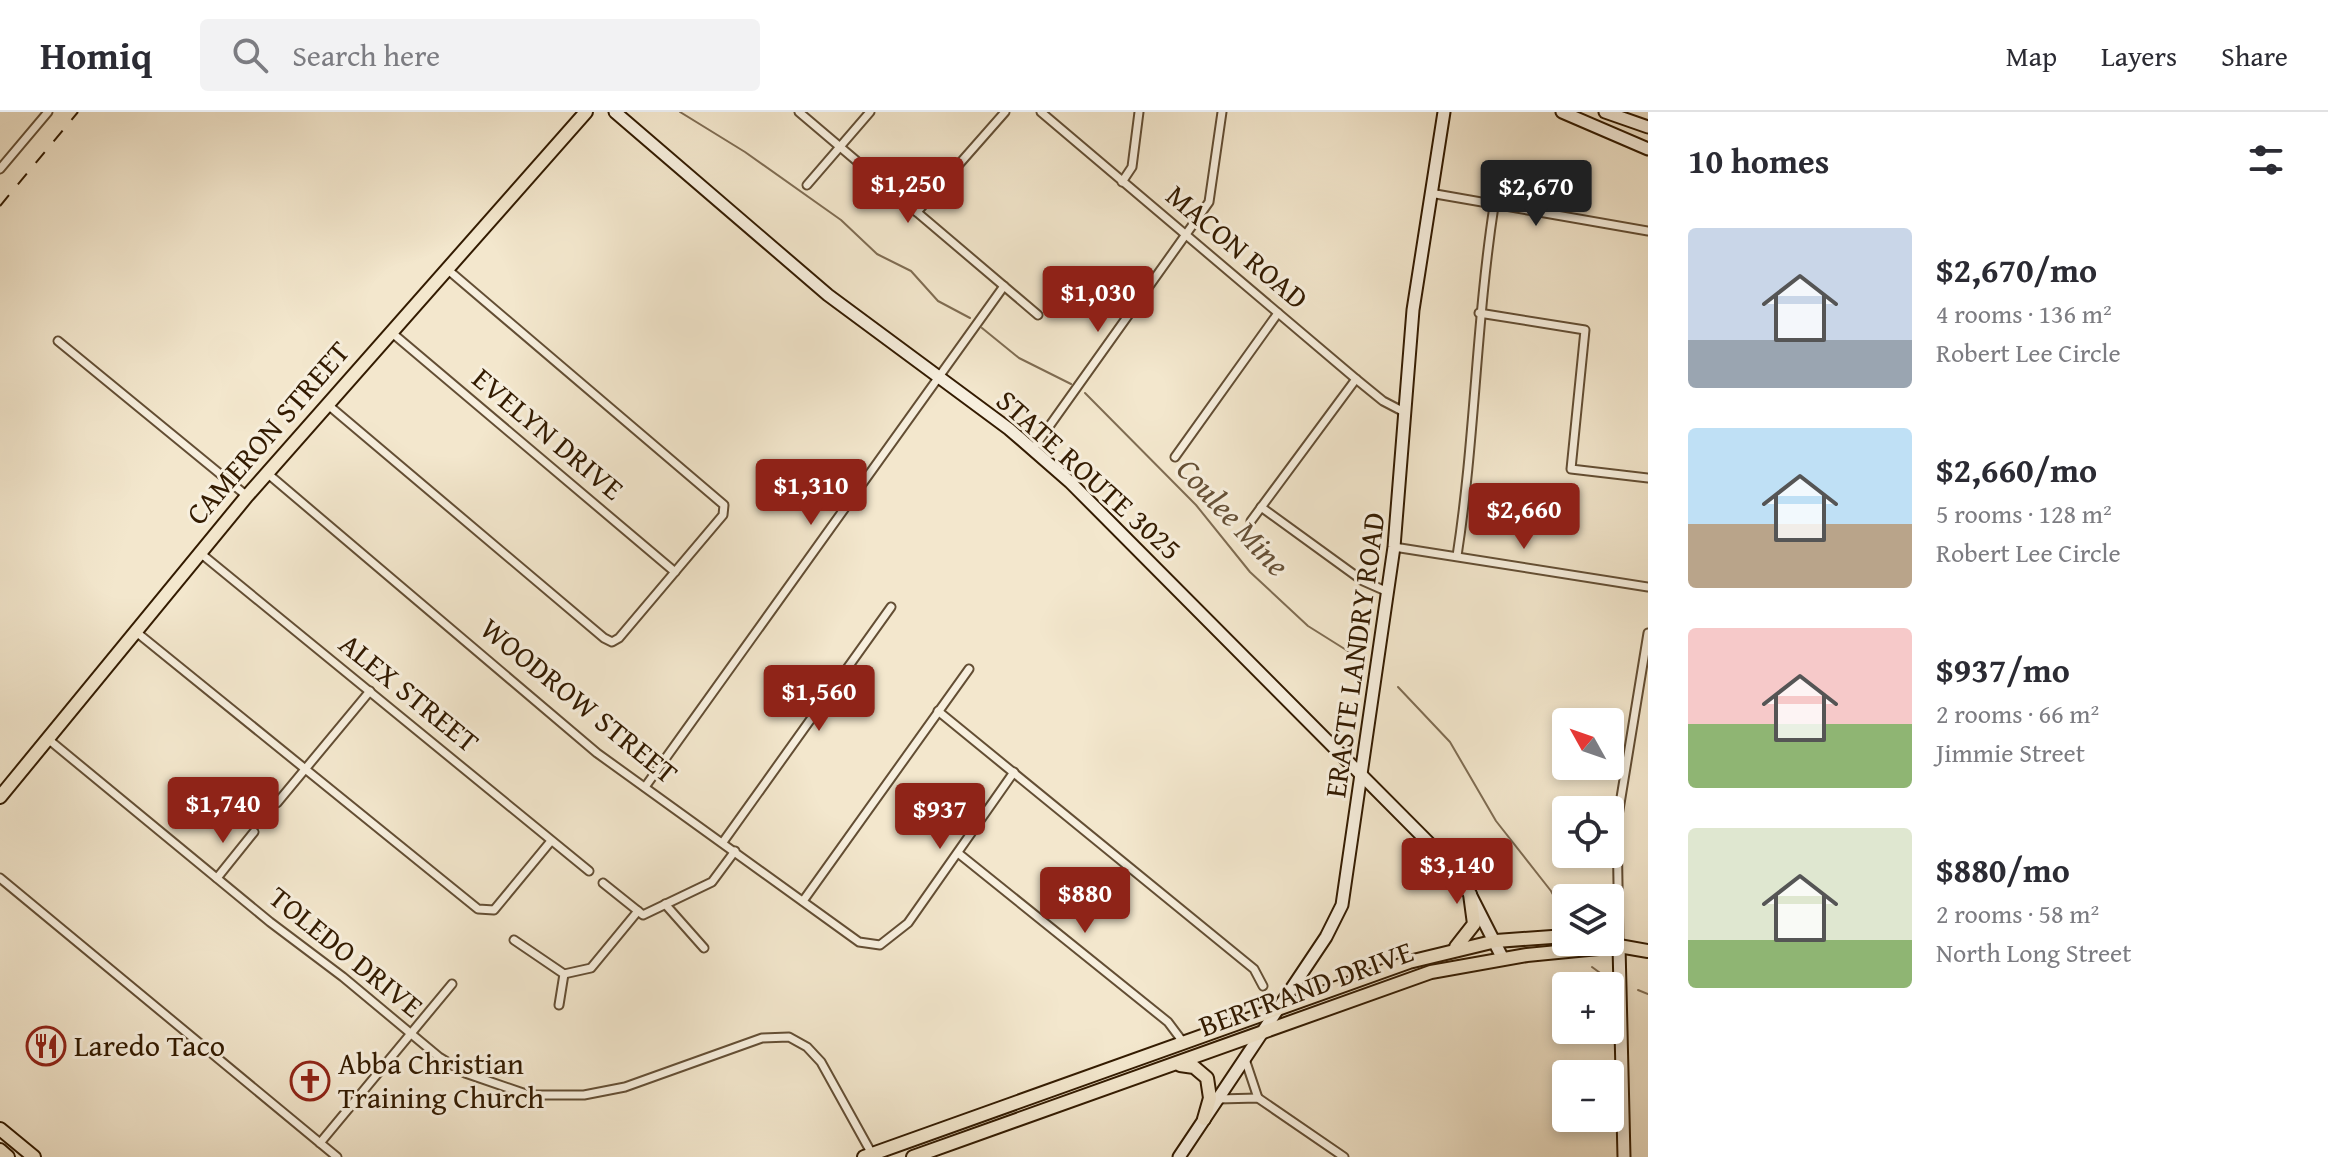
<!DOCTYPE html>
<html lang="en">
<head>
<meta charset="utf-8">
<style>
  :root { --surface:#fff; --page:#f2f2f3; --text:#2b2b33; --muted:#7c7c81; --line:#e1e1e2; --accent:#8f2418 }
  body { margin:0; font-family:"Gentium Book Plus",serif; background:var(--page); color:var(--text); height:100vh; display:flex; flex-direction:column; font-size:30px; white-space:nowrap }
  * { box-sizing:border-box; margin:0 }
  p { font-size:26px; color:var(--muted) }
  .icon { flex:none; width:44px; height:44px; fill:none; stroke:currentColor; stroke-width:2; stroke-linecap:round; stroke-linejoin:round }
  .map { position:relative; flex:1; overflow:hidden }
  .side { display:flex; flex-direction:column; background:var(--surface); width:680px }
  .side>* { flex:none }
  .needle { width:52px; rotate:310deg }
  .fabs { position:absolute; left:1552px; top:596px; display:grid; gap:16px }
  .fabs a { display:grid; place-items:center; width:72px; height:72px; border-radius:8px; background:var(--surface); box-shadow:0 4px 12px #0003; font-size:40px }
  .price { position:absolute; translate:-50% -68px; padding:0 18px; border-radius:8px; background:var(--accent); color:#fff; font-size:26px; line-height:52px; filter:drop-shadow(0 2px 4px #0008) }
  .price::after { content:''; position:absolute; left:50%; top:48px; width:24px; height:18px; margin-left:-12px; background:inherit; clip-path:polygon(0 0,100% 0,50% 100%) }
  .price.current { background:#222; color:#fff }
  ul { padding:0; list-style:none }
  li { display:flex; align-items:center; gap:24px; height:200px; padding:0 40px }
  li span { display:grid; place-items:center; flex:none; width:224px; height:160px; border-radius:8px; color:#555 }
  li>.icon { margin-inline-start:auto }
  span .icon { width:96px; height:96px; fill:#fffc; stroke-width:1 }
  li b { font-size:34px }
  h2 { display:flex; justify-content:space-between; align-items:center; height:96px; padding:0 40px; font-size:34px }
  header { display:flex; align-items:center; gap:48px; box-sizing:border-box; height:112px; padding:0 40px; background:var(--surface); border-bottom:2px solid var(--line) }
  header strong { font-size:38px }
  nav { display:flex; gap:44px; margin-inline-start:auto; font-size:28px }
  .search { width:560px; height:72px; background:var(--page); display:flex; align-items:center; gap:20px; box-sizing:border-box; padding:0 28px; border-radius:8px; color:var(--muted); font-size:30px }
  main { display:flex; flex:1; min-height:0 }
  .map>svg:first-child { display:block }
</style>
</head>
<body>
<header>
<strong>Homiq</strong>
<div class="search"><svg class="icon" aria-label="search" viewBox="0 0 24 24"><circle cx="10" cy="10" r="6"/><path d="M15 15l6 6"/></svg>Search here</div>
<nav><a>Map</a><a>Layers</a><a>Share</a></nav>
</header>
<main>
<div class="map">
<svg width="1648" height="1045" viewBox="0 0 1648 1045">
  <rect width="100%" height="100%" fill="#f3e7cd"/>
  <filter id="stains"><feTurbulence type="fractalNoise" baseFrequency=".0025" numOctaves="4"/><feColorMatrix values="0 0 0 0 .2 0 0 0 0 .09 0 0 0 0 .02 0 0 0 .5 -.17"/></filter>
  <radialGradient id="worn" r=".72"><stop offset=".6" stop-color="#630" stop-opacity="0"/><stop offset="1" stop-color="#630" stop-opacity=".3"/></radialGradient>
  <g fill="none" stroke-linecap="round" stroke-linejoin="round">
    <g stroke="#7f6c52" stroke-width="2">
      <path d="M680,0L745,40L841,108L877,142L911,159L938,189L970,206"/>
      <path d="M982,216L1019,246L1071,272"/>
      <path d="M1085,281L1196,393L1250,460L1308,514L1359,546"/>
      <path d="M1398,575L1450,630L1496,709L1551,779L1566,806"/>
      <path d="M1592,855L1607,866"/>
      <path d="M1638,878L1648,882"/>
    </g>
    <defs>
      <g id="street">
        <path d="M799,0L1038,203"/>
        <path d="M1041,0L1356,267L1383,289L1406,301"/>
        <path d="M0,57L48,0"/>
        <path d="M1122,70L1132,55L1139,0"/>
        <path d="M807,73L870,0"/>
        <path d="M1430,81L1648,119"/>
        <path d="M917,100L1005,0"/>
        <path d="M1479,201L1585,218L1571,357L1648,366"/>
        <path d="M391,220L675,460"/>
        <path d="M58,229L247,384"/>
        <path d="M327,292L604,526L612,530L619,526L723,403L724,393L447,157"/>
        <path d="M1033,337L1209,90L1222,0"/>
        <path d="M1175,345L1278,201"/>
        <path d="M267,361L597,641L859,830L880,833L908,811L1014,660"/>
        <path d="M1261,395L1363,469L1388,480"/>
        <path d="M1251,409L1356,267"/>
        <path d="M1394,435L1648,475"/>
        <path d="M199,440L589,759"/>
        <path d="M1457,444C1475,328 1476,211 1494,94"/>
        <path d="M135,519L478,797L494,798L551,729"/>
        <path d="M938,599L1254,857L1263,874"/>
        <path d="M48,627L270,810L343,865L439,945L465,961L529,983H584L625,975L762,926L789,925L807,935L821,950L872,1042"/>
        <path d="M645,675L1004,174"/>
        <path d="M277,691L370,579"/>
        <path d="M723,730L891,495"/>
        <path d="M958,741L1168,910L1183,930"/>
        <path d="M0,766L337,1045"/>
        <path d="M217,766L254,720"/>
        <path d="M603,771L643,803L712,770L735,739"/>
        <path d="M803,789L969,557"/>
        <path d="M665,792L704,836"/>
        <path d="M514,828L564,862L559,893"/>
        <path d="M1619,834L1617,710L1648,521"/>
        <path d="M564,862L591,856L638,799"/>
        <path d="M1245,947L1258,986"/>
        <path d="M1218,987L1258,986L1344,1045"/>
        <path d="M320,1031L452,872"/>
      </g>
      <g id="secondary">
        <path d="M615,0L828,183L1009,317L1070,370L1430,732L1470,782L1502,845"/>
        <path d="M1562,0L1648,37"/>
        <path d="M1605,0L1648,15"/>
        <path d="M1619,834L1624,1045"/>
        <path d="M1179,1045L1326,825L1342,793L1394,435L1413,198L1444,0"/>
      </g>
      <g id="primary">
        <path d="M0,685L247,384L586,0"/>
        <path d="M1456,835L1474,812L1470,782"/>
        <path d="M1180,953L1194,955L1207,966L1210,986L1204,1007"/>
        <path d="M0,1017L34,1045"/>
        <path d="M0,1038L8,1045"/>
        <path d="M864,1045L1409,850L1496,829L1566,824"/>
        <path d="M913,1045L1431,860L1527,843L1619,834L1648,839"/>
      </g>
    </defs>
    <use href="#street" stroke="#634e34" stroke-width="11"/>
    <use href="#secondary" stroke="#331b01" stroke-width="15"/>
    <use href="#primary" stroke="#331b01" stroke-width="16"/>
    <use href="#street" stroke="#f7efde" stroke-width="7"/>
    <use href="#secondary" stroke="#f7efde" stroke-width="11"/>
    <use href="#primary" stroke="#f3e7cd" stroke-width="12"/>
    <path stroke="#331b01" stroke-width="2" stroke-dasharray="14 14" stroke-linecap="butt" d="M0,94L78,0"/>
  </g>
  <defs>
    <symbol id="restaurant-ring" viewBox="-11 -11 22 22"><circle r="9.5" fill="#f7efde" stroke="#8f2418" stroke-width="1.5"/><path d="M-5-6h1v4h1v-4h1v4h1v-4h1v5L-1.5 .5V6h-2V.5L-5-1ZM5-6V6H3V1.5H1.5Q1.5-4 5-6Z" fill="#8f2418"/></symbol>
    <symbol id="church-ring" viewBox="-11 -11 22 22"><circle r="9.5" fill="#f7efde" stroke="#8f2418" stroke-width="1.5"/><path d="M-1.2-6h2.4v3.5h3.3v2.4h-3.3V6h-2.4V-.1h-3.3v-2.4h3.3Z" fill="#8f2418"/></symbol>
  </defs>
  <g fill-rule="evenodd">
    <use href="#restaurant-ring" x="24" y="912" width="44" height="44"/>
    <use href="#church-ring" x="288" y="947" width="44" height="44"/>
  </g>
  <g text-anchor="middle" stroke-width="6" stroke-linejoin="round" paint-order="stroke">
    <g font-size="30" fill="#331b01" stroke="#f7efde">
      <text transform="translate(1237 135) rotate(40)" y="10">MACON ROAD</text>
      <text transform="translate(268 321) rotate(-49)" y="10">CAMERON STREET</text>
      <text transform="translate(548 322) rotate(40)" y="10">EVELYN DRIVE</text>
      <text transform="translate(1089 363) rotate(42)" y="10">STATE ROUTE 3025</text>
      <text transform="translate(1355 543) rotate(-82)" y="10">ERASTE LANDRY ROAD</text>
      <text transform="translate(409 581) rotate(39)" y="10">ALEX STREET</text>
      <text transform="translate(579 589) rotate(39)" y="10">WOODROW STREET</text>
      <text transform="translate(346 840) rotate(39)" y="10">TOLEDO DRIVE</text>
      <text transform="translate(1306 877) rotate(-20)" y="10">BERTRAND DRIVE</text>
    </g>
    <g font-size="30" fill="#331b01" stroke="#f7efde" text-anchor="start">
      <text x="74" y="944">Laredo Taco</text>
      <text x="338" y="962">Abba Christian<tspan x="338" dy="34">Training Church</tspan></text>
    </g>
    <g font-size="32" font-style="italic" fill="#665137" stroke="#f7efde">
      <text transform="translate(1233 405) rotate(47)" y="11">Coulee Mine</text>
    </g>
  </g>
  <rect width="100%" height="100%" filter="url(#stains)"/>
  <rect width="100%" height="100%" fill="url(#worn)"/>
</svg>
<div class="fabs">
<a><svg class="needle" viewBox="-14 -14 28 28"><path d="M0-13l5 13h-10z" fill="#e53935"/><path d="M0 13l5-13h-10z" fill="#7c7c81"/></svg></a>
<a><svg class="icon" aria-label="locate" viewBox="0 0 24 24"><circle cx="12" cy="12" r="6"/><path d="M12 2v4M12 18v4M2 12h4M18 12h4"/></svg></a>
<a><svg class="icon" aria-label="layers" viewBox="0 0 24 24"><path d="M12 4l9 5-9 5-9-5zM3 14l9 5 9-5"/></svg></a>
<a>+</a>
<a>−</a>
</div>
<b class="price" style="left:908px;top:113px">$1,250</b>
<b class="price current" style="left:1536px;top:116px">$2,670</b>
<b class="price" style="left:1098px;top:222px">$1,030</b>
<b class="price" style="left:811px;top:415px">$1,310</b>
<b class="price" style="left:1524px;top:439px">$2,660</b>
<b class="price" style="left:819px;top:621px">$1,560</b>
<b class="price" style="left:223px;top:733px">$1,740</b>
<b class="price" style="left:940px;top:739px">$937</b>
<b class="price" style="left:1457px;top:794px">$3,140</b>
<b class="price" style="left:1085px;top:823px">$880</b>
</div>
<section class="side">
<h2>10 homes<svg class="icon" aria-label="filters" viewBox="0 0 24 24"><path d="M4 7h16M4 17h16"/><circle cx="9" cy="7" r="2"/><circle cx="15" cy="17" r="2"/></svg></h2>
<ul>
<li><span style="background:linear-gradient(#c9d6e8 70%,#9aa5b1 0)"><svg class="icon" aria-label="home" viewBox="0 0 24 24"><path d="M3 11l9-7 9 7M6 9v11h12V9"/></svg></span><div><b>$2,670/mo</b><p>4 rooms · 136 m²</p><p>Robert Lee Circle</p></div></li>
<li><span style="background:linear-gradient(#bfe0f5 60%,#b9a48a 0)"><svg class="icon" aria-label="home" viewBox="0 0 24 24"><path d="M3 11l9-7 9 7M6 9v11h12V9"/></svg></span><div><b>$2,660/mo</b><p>5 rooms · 128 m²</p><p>Robert Lee Circle</p></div></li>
<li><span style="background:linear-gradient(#f6c9c9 60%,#8fb573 0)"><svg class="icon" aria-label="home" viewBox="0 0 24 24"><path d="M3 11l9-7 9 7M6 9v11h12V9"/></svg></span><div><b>$937/mo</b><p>2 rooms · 66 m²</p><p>Jimmie Street</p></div></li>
<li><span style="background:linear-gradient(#dfe7d0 70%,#8fb573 0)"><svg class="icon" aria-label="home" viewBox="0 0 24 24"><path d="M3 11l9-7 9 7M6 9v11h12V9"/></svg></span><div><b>$880/mo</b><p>2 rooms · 58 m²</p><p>North Long Street</p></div></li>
</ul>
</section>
</main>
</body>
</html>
